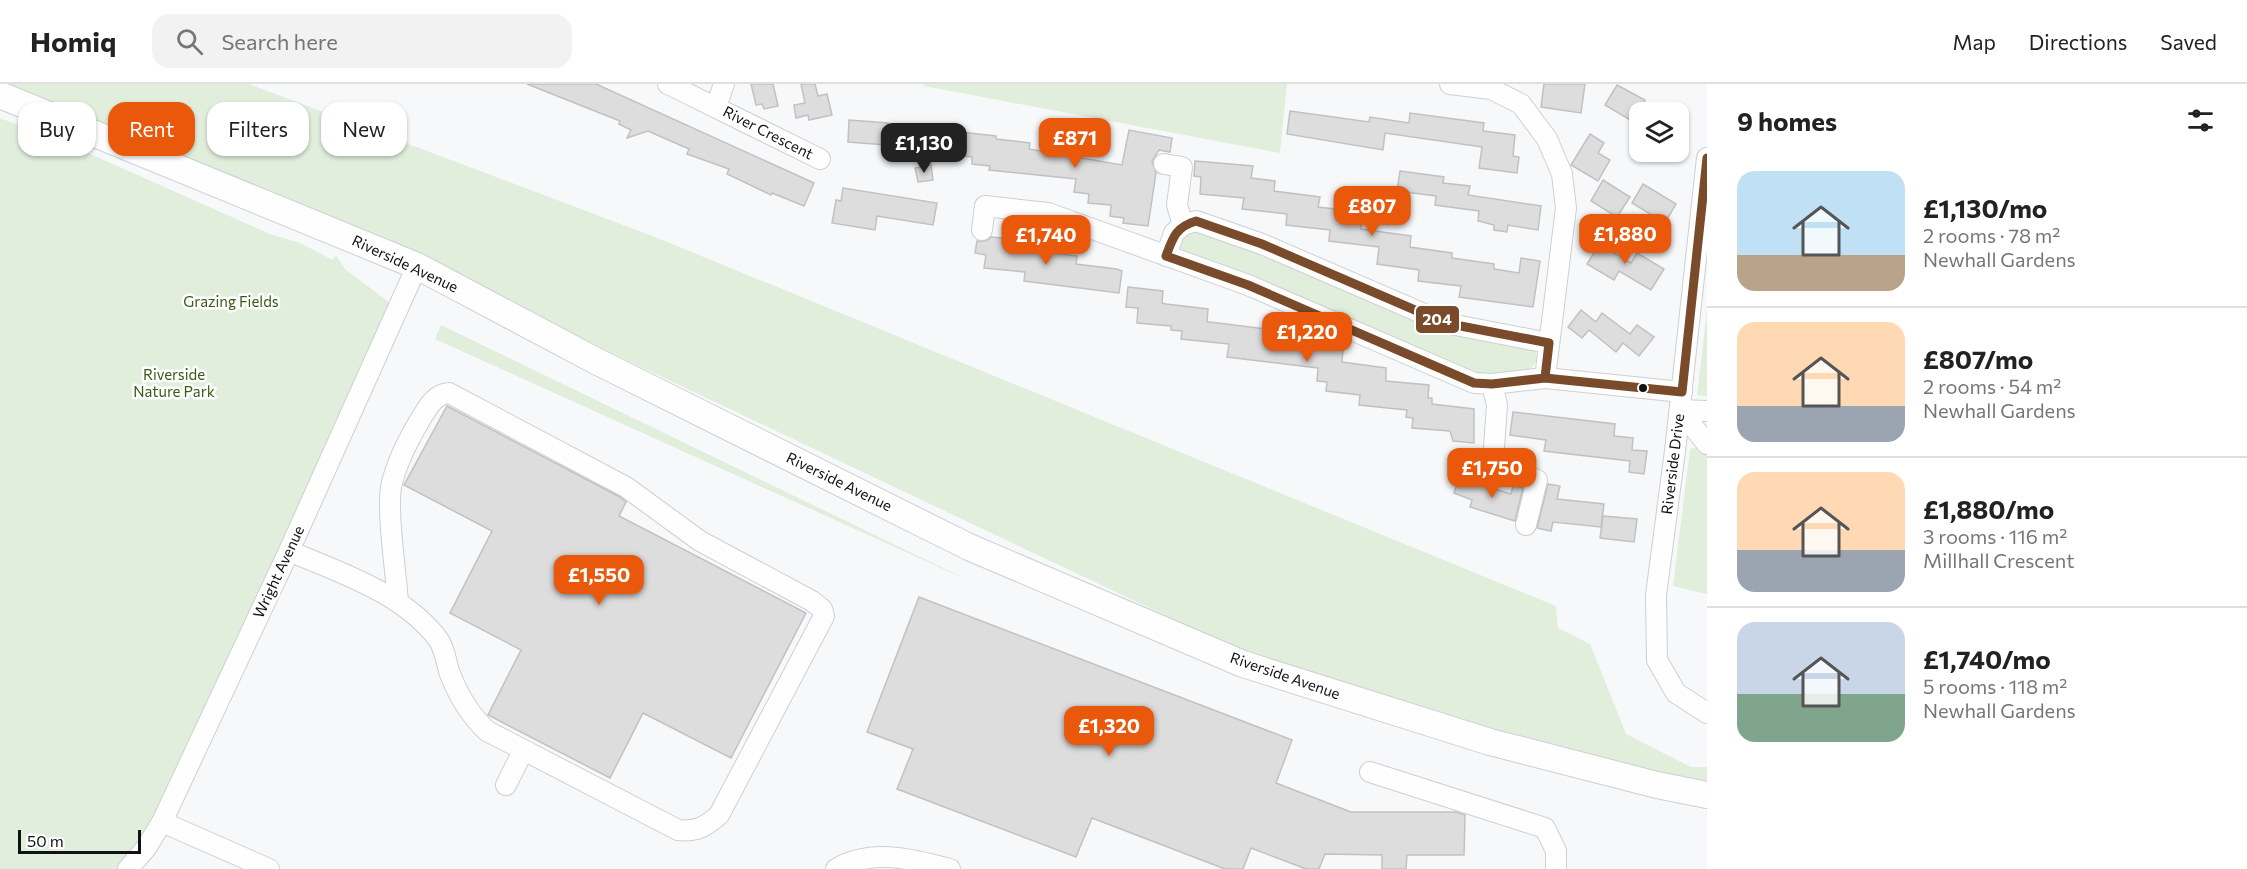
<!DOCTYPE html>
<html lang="en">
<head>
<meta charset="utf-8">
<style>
  :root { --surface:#fff; --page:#f2f2f2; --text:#222; --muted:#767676; --line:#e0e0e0; --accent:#ea580c }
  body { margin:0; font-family:Commissioner,sans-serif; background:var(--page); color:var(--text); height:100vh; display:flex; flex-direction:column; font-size:22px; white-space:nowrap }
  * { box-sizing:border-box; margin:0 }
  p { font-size:20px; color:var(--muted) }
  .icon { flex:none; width:33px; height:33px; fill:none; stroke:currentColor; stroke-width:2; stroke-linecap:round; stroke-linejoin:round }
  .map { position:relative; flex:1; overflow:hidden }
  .panel { display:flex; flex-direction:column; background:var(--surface); width:540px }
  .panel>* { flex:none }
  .hud { position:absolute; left:18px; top:18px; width:570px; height:54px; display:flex; gap:12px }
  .controls { position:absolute; left:1629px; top:18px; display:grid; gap:12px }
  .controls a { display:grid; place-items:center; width:60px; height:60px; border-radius:12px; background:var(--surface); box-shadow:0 2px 4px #0004; font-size:30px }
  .scale { position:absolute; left:18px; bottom:15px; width:123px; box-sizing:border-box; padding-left:6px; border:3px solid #111213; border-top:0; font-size:16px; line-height:21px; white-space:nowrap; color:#111213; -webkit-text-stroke:4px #fff; paint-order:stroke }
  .price { position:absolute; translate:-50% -51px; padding:0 14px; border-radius:12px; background:var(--accent); color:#fff; font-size:20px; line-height:39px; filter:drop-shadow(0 2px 3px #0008) }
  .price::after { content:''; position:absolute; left:50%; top:36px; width:18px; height:14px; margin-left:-9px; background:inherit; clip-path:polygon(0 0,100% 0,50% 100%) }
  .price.selected { background:#222; color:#fff }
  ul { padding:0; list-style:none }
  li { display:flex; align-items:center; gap:18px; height:150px; padding:0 30px }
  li+li { border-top:2px solid var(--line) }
  li span { display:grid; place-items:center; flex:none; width:168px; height:120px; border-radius:18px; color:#555 }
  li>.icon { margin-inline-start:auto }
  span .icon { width:72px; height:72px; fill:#fffc; stroke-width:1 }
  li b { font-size:26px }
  h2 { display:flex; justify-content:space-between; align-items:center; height:72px; padding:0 30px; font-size:26px }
  .tag { padding:0 21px; border-radius:18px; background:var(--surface); box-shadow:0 2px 4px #0004; font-size:21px; line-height:54px }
  .tag.selected { background:var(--accent); color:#fff }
  header { display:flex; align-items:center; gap:36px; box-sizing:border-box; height:84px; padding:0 30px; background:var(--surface); border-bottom:2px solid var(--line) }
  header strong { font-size:28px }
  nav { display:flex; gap:33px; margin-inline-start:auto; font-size:21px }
  .search { width:420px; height:54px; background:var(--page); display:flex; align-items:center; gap:15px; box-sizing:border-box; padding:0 21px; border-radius:18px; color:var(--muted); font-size:22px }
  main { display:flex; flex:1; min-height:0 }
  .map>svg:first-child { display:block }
</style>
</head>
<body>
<header>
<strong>Homiq</strong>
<div class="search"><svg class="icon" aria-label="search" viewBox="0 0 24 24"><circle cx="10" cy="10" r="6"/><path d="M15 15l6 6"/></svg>Search here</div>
<nav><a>Map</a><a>Directions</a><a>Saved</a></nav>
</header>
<main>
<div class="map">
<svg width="1707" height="785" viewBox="0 0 1707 785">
  <rect width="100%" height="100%" fill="#f6f8fa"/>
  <g fill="#e1eedc">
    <path d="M0,0H249L655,153L1556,522L1558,544L1590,560L1626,650L1691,683H1707V704L1438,632L1253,573L622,274L431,180Z"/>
    <path d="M924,0H1287L1280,69L924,2Z"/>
    <path d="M0,34L70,61L270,150L300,159L333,176L336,171L345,185L398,225L289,467L128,785H0Z"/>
    <path d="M1196,143L1532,263L1538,273C1531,296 1498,291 1478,292L1184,170L1179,160L1184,148Z"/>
    <path d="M1707,226V312L1697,311Z"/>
    <path d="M441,241L972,498L435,255Z"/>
    <path d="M1700,363L1707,372V510L1673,502L1690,365Z"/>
  </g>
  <g fill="#ddddde" stroke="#c1c1c2" stroke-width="1.5">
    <path d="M527,0H596L814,99L804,122L772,109L771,111L727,90L729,85L687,70L689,65L648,47L627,54L631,46L619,40L620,37Z"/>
    <path d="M751,0H773L778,22L764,25L762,20L756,21Z"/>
    <path d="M801,0H815L818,12L827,10L832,31L809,36L808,31L796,34L794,21L805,19Z"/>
    <path d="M1544,0H1585L1581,29L1541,23Z"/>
    <path d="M1617,1L1645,16L1640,25V42L1605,21Z"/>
    <path d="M1290,27L1369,38L1370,33L1409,39L1410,29L1484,39L1483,47L1515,51L1513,72L1519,73L1517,89L1479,84L1482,63L1385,49L1383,66L1287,50Z"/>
    <path d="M849,36L888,39L886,61L848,58Z"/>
    <path d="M942,46L996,52V55L1030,59L1029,65L1122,81L1129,46L1172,54L1170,68L1159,66L1152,77L1156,89L1148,142L1123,139L1124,134L1110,132L1111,121L1088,119L1089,110L1074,108L1076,95L989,86L990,82L972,80V73L939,69Z"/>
    <path d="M1590,50L1604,59L1598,69L1610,76L1598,97L1571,81Z"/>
    <path d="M1195,77L1253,82L1251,94L1275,97L1274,107L1320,113L1318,123L1362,128L1361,145L1411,152L1410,163L1452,169V174L1494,180V185L1519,189L1521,174L1540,177L1533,223L1459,213L1461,202L1418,197L1419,186L1377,180L1379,163L1329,157L1330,146L1286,141L1287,130L1242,125L1244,114L1200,110L1201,93L1194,92Z"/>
    <path d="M931,81L933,96L918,98L915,84Z"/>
    <path d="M1400,87L1444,93L1443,99L1470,102L1468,111L1541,122L1538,146L1508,141L1507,148L1494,146V141L1478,137L1479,127L1435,121L1436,112L1397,107Z"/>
    <path d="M1603,96L1630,113L1617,133L1591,117Z"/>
    <path d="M1643,100L1676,120L1665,139L1632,119Z"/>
    <path d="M843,104L937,119L933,141L877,132L875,146L832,139L836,116L841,117Z"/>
    <path d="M1611,142L1609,166L1631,179L1637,169L1664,185L1651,206L1619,187L1614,196L1587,180Z"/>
    <path d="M991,153L1035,157L1034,167L1077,172L1076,180L1117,185L1122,187L1119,209L1024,197L1025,188L984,184L986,171L975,169L977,157H986Z"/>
    <path d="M1128,203L1163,207L1162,219L1166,220L1208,225L1207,238H1210L1299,249L1297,259L1301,261L1343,266L1342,278L1386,284V297L1429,301L1428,314H1432V320L1474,325V359L1453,357L1450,347L1412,344L1413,334L1406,333L1407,326L1359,321L1360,311L1326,307L1327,298L1317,297L1318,284L1227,273L1229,260L1181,255L1182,247L1171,246V242L1137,239L1138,224L1126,223Z"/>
    <path d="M1581,226L1596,238L1602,229L1630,250L1637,241L1654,253L1639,272L1623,259L1616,268L1589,246L1582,254L1568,243Z"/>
    <path d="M447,322L620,413L626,418L619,432L806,529L731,674L643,629L610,694L488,631L521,566L450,529L492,447L404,401Z"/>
    <path d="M1513,328L1615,340L1614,352L1633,354L1632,366L1647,367L1644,390L1629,388L1630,377L1544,367L1546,356L1510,351Z"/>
    <path d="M1458,397L1470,401L1471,398L1511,410L1513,402L1523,404L1515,437L1470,423L1472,416L1454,409Z"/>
    <path d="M1548,400L1560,402L1557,415L1604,420L1601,443L1553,438L1551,447L1537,444Z"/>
    <path d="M1603,432L1637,435L1634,458L1600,454Z"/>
    <path d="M919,513L1292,656L1276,699L1351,728H1456L1465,731L1464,771H1407L1406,785H1382V771L1325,770L1319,785H1306L1251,764L1243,785H1225L1092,734L1076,773L897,705L913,665L867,648Z"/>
  </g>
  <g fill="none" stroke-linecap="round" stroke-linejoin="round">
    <defs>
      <g id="minor">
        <path d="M668,0L820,75"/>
        <path d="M1450,0L1491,5L1521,20L1547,55L1562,90L1566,124L1545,294"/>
        <path d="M716,23L724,0"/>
        <path d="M1707,74L1675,367L1656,511L1657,576L1676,609L1707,629"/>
        <path d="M1164,80L1182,83L1177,121L1183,141"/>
        <path d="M982,146L985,122L1048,129L1248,201L1474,299L1492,300L1545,294L1682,308"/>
        <path d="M1166,172L1174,149L1183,141L1196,137L1262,160L1445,239L1549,259"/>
        <path d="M1492,300L1497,321L1493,377L1537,396L1526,441"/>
        <path d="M1680,326L1707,360"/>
        <path d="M1680,326L1707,327"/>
        <path d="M289,467C341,489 403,509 438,555C445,564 446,579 450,590C459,613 470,631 487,647L678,746C697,748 705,743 719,731L824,532L822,525L812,517L700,457L626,403L449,309C434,310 427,325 420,336C408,356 396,380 391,403C387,431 396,488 398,518"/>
        <path d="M1370,688L1545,744L1556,767V785"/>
        <path d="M506,701L523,667"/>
        <path d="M162,738L269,785"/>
        <path d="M128,785L146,764L162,738L289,467L417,182"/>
        <path d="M836,785C871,764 913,775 950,785"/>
      </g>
      <path id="major" d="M0,11L417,182L596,277L969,463L1243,580L1490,658L1657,701L1707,711"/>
    </defs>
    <use href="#minor" stroke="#cecfd1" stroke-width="22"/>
    <use href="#major" stroke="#cecfd1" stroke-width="28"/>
    <use href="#minor" stroke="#fefefe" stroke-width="20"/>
    <use href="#major" stroke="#fefefe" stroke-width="26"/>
    <defs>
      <g id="bus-1">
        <path d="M1196,137L1262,160L1445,239L1549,259L1545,294L1492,300L1474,299L1248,201L1166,172C1173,153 1176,143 1196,137Z"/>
        <path d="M1545,294L1682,308L1707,74"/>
      </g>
    </defs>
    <use href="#bus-1" stroke="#fff" stroke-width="14"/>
    <use href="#bus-1" stroke="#7a4b2a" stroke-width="9"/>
  </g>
  <circle fill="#111213" stroke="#fff" stroke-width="2" cx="1643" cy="304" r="5"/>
  <g text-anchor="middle" stroke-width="5" stroke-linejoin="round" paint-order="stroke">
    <g font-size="15" fill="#111213" stroke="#fff">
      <text transform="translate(768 49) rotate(27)" y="5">River Crescent</text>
      <text transform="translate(405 180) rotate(25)" y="5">Riverside Avenue</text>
      <text transform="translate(1673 380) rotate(-83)" y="5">Riverside Drive</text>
      <text transform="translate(839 398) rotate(26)" y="5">Riverside Avenue</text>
      <text transform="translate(279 488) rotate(-65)" y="5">Wright Avenue</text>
      <text transform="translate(1285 592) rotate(19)" y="5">Riverside Avenue</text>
    </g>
    <g font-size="15" fill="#375b17" stroke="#fff">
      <text x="231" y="223">Grazing Fields</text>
      <text x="174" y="296">Riverside<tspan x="174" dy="17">Nature Park</tspan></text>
    </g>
  </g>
  <rect stroke="#fff" stroke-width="2" x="1415" y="221" width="45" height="29" rx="6" fill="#7a4b2a"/>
  <g font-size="16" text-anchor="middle" font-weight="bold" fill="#fff">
    <text x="1437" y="241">204</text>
  </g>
</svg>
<div class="controls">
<a><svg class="icon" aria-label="layers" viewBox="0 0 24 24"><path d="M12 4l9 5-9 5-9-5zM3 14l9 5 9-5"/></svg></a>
</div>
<div class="scale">50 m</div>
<b class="price" style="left:1075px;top:85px">£871</b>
<b class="price selected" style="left:924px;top:90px">£1,130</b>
<b class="price" style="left:1372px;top:153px">£807</b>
<b class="price" style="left:1625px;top:181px">£1,880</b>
<b class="price" style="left:1046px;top:182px">£1,740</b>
<b class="price" style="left:1307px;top:279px">£1,220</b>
<b class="price" style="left:1492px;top:415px">£1,750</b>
<b class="price" style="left:599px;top:522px">£1,550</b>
<b class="price" style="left:1109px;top:673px">£1,320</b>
<div class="hud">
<a class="tag">Buy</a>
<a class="tag selected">Rent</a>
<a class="tag">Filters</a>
<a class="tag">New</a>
</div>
</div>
<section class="panel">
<h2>9 homes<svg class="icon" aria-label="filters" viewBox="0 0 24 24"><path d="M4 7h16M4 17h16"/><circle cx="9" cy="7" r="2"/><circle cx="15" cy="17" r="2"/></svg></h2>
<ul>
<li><span style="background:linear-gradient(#bfe0f5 70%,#b9a48a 0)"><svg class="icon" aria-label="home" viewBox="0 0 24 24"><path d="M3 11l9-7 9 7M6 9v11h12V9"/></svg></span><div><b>£1,130/mo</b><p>2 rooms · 78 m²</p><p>Newhall Gardens</p></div></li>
<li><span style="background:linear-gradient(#ffd9b3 70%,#9aa5b1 0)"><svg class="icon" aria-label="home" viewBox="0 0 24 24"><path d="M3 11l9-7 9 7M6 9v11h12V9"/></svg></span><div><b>£807/mo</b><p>2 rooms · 54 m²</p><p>Newhall Gardens</p></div></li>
<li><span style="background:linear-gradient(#ffd9b3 65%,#9aa5b1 0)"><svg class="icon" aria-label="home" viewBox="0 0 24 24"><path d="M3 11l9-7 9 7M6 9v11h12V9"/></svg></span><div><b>£1,880/mo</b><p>3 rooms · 116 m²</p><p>Millhall Crescent</p></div></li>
<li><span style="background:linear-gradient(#c9d6e8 60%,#7fa58c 0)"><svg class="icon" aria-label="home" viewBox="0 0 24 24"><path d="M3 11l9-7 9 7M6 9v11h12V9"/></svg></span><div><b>£1,740/mo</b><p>5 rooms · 118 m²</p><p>Newhall Gardens</p></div></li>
</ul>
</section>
</main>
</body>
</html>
